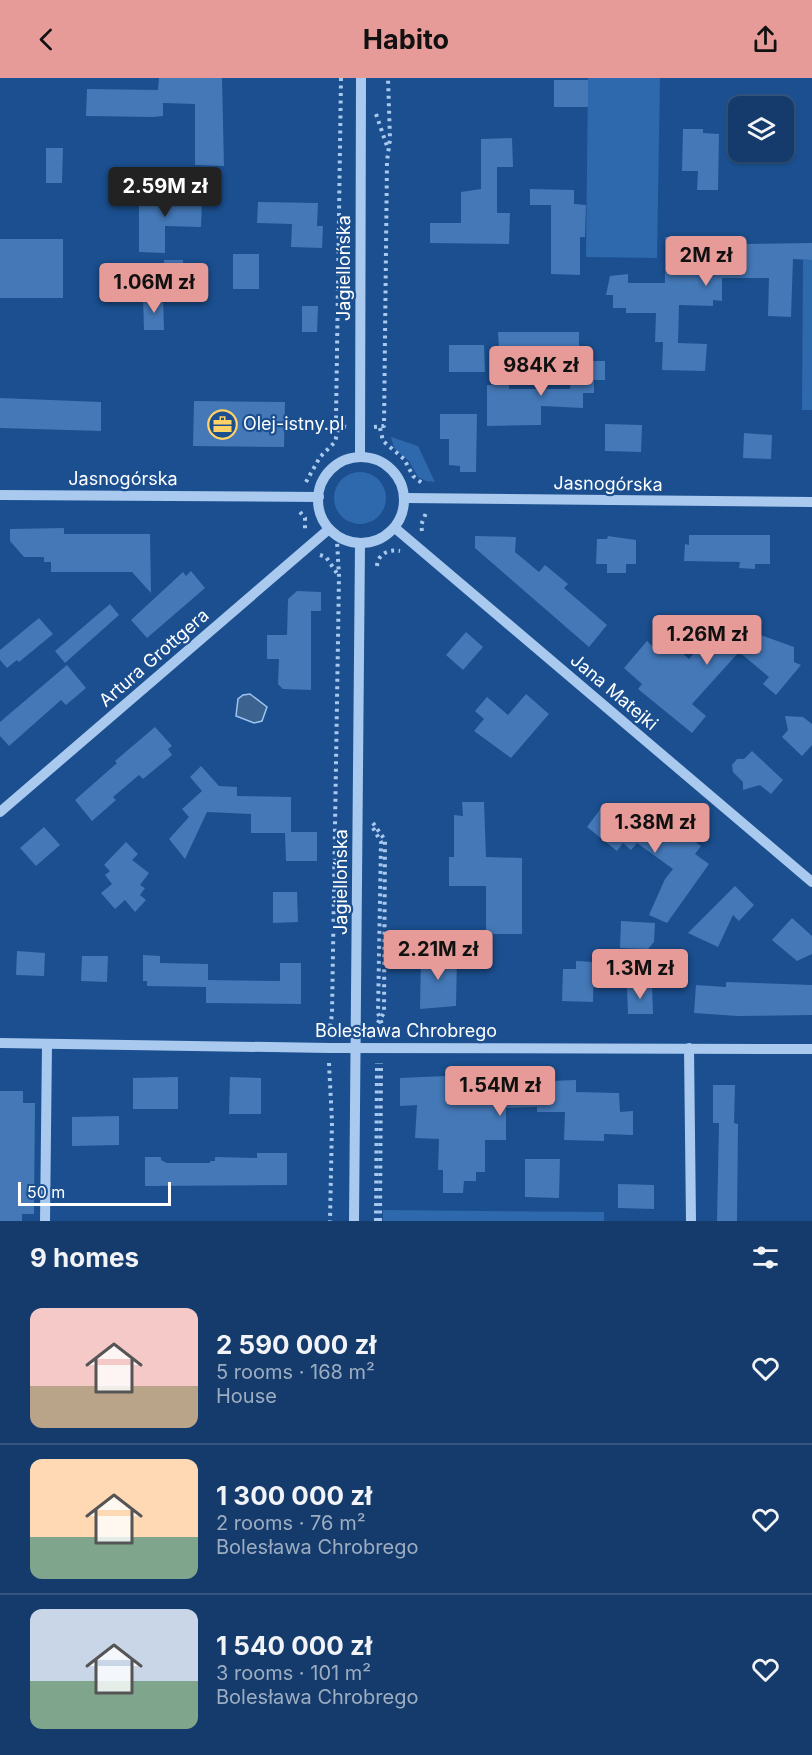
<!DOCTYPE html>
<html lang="en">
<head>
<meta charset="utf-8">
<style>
  :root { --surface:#143b6b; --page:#1d4271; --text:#f1f3f6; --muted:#9dadc1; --line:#33557e; --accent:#e69b98 }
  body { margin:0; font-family:Inter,sans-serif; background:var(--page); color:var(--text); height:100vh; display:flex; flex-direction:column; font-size:22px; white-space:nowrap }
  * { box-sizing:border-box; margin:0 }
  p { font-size:20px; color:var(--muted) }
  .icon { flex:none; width:33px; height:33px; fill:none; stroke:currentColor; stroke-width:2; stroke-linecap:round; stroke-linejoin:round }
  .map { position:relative; height:1143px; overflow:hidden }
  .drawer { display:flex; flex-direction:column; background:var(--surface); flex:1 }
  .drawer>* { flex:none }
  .fabs { position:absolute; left:728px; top:18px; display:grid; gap:12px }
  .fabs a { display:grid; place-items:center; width:66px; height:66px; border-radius:12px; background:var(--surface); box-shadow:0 2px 4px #0004,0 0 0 2px var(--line); font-size:30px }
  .scale { position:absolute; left:18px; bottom:15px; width:153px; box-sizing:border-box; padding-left:6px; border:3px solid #fff; border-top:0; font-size:16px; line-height:21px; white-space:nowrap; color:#fff; -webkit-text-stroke:4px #1b4f8f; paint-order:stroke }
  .price { position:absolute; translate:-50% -51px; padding:0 14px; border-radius:6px; background:var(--accent); color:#111; font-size:20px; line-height:39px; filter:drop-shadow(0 2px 3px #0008) }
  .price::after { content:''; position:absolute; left:50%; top:36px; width:18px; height:14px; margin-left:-9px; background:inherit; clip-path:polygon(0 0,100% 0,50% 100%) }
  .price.selected { background:#222; color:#fff }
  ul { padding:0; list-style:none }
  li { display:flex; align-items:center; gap:18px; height:150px; padding:0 30px }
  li+li { border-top:2px solid var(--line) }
  li span { display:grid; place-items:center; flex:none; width:168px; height:120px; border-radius:12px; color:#555 }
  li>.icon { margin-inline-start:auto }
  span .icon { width:72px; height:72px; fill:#fffc; stroke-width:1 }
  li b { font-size:26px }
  h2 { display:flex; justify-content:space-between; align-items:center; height:72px; padding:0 30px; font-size:26px }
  header { display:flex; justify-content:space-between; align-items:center; height:78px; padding:0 30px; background:var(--accent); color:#111; font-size:27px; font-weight:700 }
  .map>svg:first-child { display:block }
</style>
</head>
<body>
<header><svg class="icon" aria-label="back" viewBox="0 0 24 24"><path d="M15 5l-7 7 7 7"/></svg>Habito<svg class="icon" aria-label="share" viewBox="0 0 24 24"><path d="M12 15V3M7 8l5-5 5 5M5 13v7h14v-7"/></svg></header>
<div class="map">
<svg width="812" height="1143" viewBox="0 0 812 1143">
  <rect width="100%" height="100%" fill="#1b4f8f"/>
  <g fill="#2e69ad">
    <path d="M588,0H660L657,180L586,179Z"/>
    <path d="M803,182H812V332H802Z"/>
    <path d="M391,359L418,368L435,404L426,403L418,399L409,383L394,370Z"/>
    <circle cx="360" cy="420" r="26"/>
    <path d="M383,1132L604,1134V1143H383Z"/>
  </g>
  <path fill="#3c6290" stroke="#9cc4f0" stroke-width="1.5" d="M250,616L267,629L262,643L254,645L236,638L238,621L243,617Z"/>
  <g fill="#4478b7">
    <path d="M159,0H222L224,88L195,87V26L163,25V38L153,39L86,38L87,11L158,12Z"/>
    <rect x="554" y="2" width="34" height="27"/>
    <path d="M683,51H703V55L719,56L718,112H697L698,93H682Z"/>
    <path d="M512,60L513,89H497V135H510L509,166L430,165V145H461V114L481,111V61Z"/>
    <path d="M46,70H63L62,105H46Z"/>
    <path d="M530,111L574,112V126L586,127L585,159H580V197L551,196V127H530Z"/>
    <path d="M139,117L199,118V123H202L201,149L165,148V175L139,174Z"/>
    <path d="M258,124L318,125L317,148H323L322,170L291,169L292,146L257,145Z"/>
    <path d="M665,159L732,160L744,162V166L812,165V182L793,181L791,239L768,238L769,200H722V223L713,222V228L679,227L678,265L707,266L705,293L662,292L663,264H655L656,235H626V230H613V217H606L610,198L628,196V205H665Z"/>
    <rect x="0" y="161" width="63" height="59"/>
    <rect x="233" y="176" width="26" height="35"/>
    <path d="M164,182H183V201H165Z"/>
    <path d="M143,219H163L164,252H144Z"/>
    <path d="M302,228H318L317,254H302Z"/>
    <path d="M498,254H579V271L499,272Z"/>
    <path d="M449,267H484L485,294H449Z"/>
    <path d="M576,283H605V302H594V315H583V330L541,328V347L487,348V307H509V311H570L571,298Z"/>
    <path d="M0,320L101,324V353L0,350Z"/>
    <path d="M194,323L285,324L284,369L193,368Z"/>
    <path d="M440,336H477L476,394H460V388L449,387V361H440Z"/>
    <path d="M605,346L642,347L641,374L605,373Z"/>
    <path d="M744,355L772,357L771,381L743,380Z"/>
    <path d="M64,450V456H150L151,515L132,494H51V484H44V479H24L10,463V451Z"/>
    <path d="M689,457H770V486H755V491L739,490L740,484L684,483L685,466L689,467Z"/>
    <path d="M475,458L516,459L515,474L539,494L545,487L568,506L564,510L607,547L589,569L475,470Z"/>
    <path d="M608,458L636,462V486H626V495H607V486H596L597,461H607Z"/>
    <path d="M191,493L205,510L147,560L131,542L183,494L186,498Z"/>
    <path d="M297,513L321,514V533H311V612L283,611L278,606L279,581H267V557H287L288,521Z"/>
    <path d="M110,526L119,537L65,585L55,573Z"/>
    <path d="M679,537L744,538V551L794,569V584L801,587L776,617L763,606L769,599L739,574L692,626L706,638L692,655L638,611L642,606L624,590L647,563L656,572L665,560L689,581L714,552L678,539Z"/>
    <path d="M39,540L53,556L19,584L17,582L7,590L0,582V572Z"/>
    <path d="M466,554L483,569L463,592L446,577Z"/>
    <path d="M67,587L86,610L66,627L61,622L9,668L0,658V644Z"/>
    <path d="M526,616L549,636L511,680L474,653L484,641L475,633L487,619L508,637Z"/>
    <path d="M785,638L803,639L812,646V667L802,678L782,659L788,652Z"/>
    <path d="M155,649L172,668L168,671L172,677L143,701L139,697L113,719L116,722L92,743L75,722L117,685L115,683Z"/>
    <path d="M752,673L783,702L771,716L760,707L743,712V704L733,694L732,687L737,681H744Z"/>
    <path d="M201,688L219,708L237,709V718L291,719V754H317V783H286L285,755H251V736L207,734L185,781L169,761L189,739L182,731L202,713L190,699Z"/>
    <path d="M462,724H484L486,779L522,780V856H486V808H449V779H454V737L463,738Z"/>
    <path d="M604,726L618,732L629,742L636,734L659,752L666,743L701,768L695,776L709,786L667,845L649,837L665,801L673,791L637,765L631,772L623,765L617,773L587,749Z"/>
    <path d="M44,749L60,767L36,788L20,770Z"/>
    <path d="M126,764L138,776L132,782L149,795L140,807L145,810L140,817L146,822L135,834L125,822L115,831L101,815L112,806L105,797L110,793L104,787Z"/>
    <path d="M735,808L754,827L739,843L733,837L718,869L688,855Z"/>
    <path d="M273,814H297L298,844L273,845Z"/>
    <path d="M792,840L812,858V876L797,883L772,862Z"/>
    <path d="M621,843L655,845L654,864L648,871L620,870Z"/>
    <path d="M17,873L45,875L44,898L16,897Z"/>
    <path d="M143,877L160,878V885L208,886V902L280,903V885H301V926L206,925V909L147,908V903H143Z"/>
    <path d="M421,877L457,878L456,928L420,931Z"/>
    <path d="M82,878H108L107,904L81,903Z"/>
    <path d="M576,883L594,884L593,924L562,923L563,891H576Z"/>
    <path d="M726,904L812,907V937L737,938L694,935L696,907L726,909Z"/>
    <path d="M627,909H652L653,936H628Z"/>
    <path d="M446,998L524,1004L576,1002V1014L619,1015L620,1034L633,1033V1057L604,1056V1063L564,1062L565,1034H537V1029L506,1030V1062H485V1094H476V1103H464L463,1115H443V1092H438L439,1061L415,1060L417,1027L400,1028V1000Z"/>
    <path d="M178,999V1031H133V1000Z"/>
    <path d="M230,999L261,1000V1036H229Z"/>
    <path d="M713,1007H735L734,1045L738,1046L737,1143H717L719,1045H713Z"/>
    <path d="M0,1013H23V1025H35L34,1136H22V1143H0Z"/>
    <path d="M119,1038V1067L72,1068V1039Z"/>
    <path d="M257,1075H287V1107L145,1108V1079H161V1082L167,1085H210V1083H215V1079L257,1080Z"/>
    <path d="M525,1081H560L559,1120L525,1119Z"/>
    <path d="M618,1106L654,1107V1131L618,1130Z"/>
  </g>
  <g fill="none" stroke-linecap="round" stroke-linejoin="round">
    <g stroke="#a9c9ee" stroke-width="4" stroke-dasharray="3 4.5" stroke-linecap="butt">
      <path d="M341,0L336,341L339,347L346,349"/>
      <path d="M376,36L388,71"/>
      <path d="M374,349L384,348L387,83L390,61L388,0"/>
      <path d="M380,350L383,363L404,381L413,398L422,405"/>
      <path d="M306,404L320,379L335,364L339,347"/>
      <path d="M300,434L305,440V451"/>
      <path d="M422,453L421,447L426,435"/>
      <path d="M320,477L326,479L338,497"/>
      <path d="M377,488C378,476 388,471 400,473"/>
      <path d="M373,745L385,762L384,935L377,946V956"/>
      <path d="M373,750L381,764L378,935L384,952L390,953"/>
      <path d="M329,956L332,936L339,498L337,463"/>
      <path d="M329,985L332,1044L330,1143"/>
      <path d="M376,1143L377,985"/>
      <path d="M380,1143L381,985"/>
    </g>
    <g stroke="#a9c9ee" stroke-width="10">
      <path d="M360,379L361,0"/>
      <circle cx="361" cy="422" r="43"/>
      <path d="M0,417L319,419"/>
      <path d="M405,420L812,424"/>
      <path d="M395,450L812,804"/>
      <path d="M0,734L329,451"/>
      <path d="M0,965L330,970L812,971"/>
      <path d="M689,970L691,1143"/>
      <path d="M45,1143L47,966"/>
      <path d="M354,1143L360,466"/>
    </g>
  </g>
  <defs>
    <symbol id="office-ring" viewBox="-11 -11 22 22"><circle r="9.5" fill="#1b4f8f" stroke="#ffd166" stroke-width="1.5"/><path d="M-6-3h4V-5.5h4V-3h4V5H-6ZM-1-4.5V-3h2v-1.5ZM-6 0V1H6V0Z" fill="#ffd166"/></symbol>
  </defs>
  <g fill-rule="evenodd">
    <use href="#office-ring" x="206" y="330" width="33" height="33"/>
  </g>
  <g text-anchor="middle" stroke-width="4.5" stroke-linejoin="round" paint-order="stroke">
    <g font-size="18" fill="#fff" stroke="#1b4f8f">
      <text transform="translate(344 190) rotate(-90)" y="6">Jagiellońska</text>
      <text x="123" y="407">Jasnogórska</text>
      <text transform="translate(608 406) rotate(1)" y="6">Jasnogórska</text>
      <text transform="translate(154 580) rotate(-41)" y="6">Artura Grottgera</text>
      <text transform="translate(614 614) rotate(40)" y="6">Jana Matejki</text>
      <text transform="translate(341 804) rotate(-90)" y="6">Jagiellońska</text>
      <text x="406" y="959">Bolesława Chrobrego</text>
    </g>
    <g font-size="18" fill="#fff" stroke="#1b4f8f" text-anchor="start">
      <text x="243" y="352">Olej-istny.pl</text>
    </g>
  </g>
</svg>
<div class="fabs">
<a><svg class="icon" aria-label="layers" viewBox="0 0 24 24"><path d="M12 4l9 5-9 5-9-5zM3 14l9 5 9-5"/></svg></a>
</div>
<div class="scale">50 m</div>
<b class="price selected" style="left:165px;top:140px">2.59M zł</b>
<b class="price" style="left:706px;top:209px">2M zł</b>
<b class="price" style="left:154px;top:236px">1.06M zł</b>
<b class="price" style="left:541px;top:319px">984K zł</b>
<b class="price" style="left:707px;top:588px">1.26M zł</b>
<b class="price" style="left:655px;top:776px">1.38M zł</b>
<b class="price" style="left:438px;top:903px">2.21M zł</b>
<b class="price" style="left:640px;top:922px">1.3M zł</b>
<b class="price" style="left:500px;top:1039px">1.54M zł</b>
</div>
<section class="drawer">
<h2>9 homes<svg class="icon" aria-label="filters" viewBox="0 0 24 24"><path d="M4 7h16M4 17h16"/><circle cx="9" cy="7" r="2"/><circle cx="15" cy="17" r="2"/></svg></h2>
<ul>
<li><span style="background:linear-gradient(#f6c9c9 65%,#b9a48a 0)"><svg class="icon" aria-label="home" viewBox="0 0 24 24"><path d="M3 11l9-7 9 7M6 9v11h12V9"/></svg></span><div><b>2 590 000 zł</b><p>5 rooms · 168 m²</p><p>House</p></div><svg class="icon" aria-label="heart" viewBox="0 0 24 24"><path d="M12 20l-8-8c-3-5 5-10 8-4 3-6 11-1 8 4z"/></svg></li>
<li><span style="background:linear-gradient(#ffd9b3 65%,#7fa58c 0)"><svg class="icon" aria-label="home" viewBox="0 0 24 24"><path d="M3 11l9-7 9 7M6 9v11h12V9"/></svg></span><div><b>1 300 000 zł</b><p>2 rooms · 76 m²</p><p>Bolesława Chrobrego</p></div><svg class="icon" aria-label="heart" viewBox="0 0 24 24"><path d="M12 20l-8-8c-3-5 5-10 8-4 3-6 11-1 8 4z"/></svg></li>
<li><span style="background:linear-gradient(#c9d6e8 60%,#7fa58c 0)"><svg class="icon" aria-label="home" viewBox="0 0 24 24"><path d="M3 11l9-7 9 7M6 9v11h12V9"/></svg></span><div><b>1 540 000 zł</b><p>3 rooms · 101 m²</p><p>Bolesława Chrobrego</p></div><svg class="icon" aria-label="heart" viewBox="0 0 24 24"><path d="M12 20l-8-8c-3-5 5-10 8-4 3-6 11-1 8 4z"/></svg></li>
</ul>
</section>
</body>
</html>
